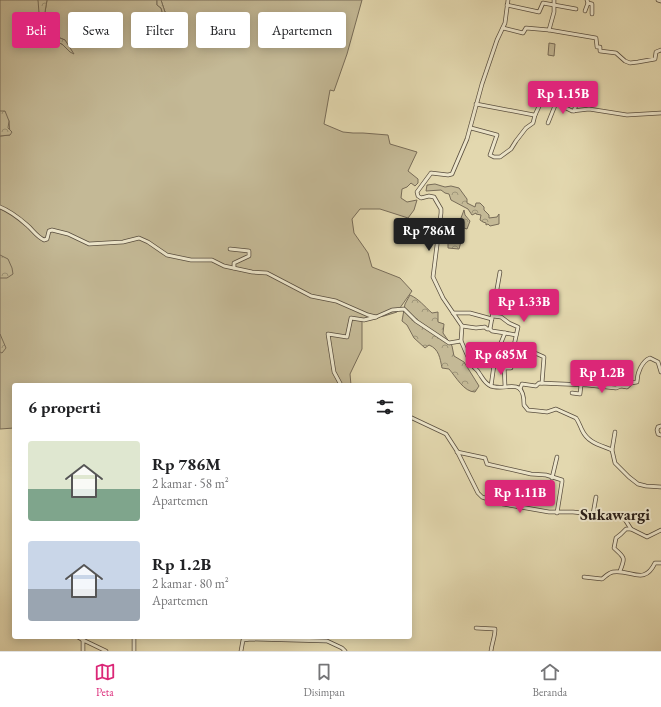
<!DOCTYPE html>
<html lang="id">
<head>
<meta charset="utf-8">
<style>
  :root { --surface:#fff; --page:#f2f2f2; --text:#202124; --muted:#757577; --line:#e0e0e0; --accent:#db2777 }
  body { margin:0; font-family:"EB Garamond",serif; background:var(--page); color:var(--text); height:100vh; display:flex; flex-direction:column; font-size:15px; white-space:nowrap }
  * { box-sizing:border-box; margin:0 }
  p { font-size:13px; color:var(--muted) }
  .icon { flex:none; width:22px; height:22px; fill:none; stroke:currentColor; stroke-width:2; stroke-linecap:round; stroke-linejoin:round }
  .map { position:relative; flex:1; overflow:hidden }
  .sheet { position:absolute; left:12px; top:383px; width:400px; height:256px; display:flex; flex-direction:column; background:var(--surface); border-radius:4px; box-shadow:0 2px 10px #0003 }
  .sheet>* { flex:none }
  .top-card { position:absolute; left:12px; top:12px; width:400px; height:36px; display:flex; gap:8px }
  .price { position:absolute; translate:-50% -34px; padding:0 9px; border-radius:4px; background:var(--accent); color:#fff; font-size:13px; line-height:26px; filter:drop-shadow(0 1px 2px #0008) }
  .price::after { content:''; position:absolute; left:50%; top:24px; width:12px; height:9px; margin-left:-6px; background:inherit; clip-path:polygon(0 0,100% 0,50% 100%) }
  .price.current { background:#222; color:#fff }
  ul { padding:0; list-style:none }
  li { display:flex; align-items:center; gap:12px; height:100px; padding:0 16px }
  li span { display:grid; place-items:center; flex:none; width:112px; height:80px; border-radius:4px; color:#555 }
  li>.icon { margin-inline-start:auto }
  span .icon { width:48px; height:48px; fill:#fffc; stroke-width:1 }
  li b { font-size:17px }
  h2 { display:flex; justify-content:space-between; align-items:center; height:48px; padding:0 16px; font-size:17px }
  .pill { padding:0 14px; border-radius:4px; background:var(--surface); box-shadow:0 2px 10px #0003; font-size:14px; line-height:36px }
  .pill.current { background:var(--accent); color:#fff }
  .menu { display:flex; justify-content:space-around; align-items:center; height:56px; border-top:1px solid var(--line); background:var(--surface); font-size:11px; color:var(--muted) }
  .menu a { display:grid; justify-items:center; gap:2px }
  .menu .current { color:var(--accent) }
  .map>svg:first-child { display:block }
</style>
</head>
<body>
<div class="map">
<svg width="661" height="651" viewBox="0 0 661 651">
  <defs>
    <pattern id="forest-crowns" width="20" height="18" patternUnits="userSpaceOnUse"><rect width="20" height="18" fill="#c4b996"/><path d="M2 6a3 3 0 1 1 6 0M12 15a3 3 0 1 1 6 0" fill="none" stroke="#9f967a"/></pattern>
  </defs>
  <rect width="100%" height="100%" fill="#e3d8af"/>
  <filter id="stains"><feTurbulence type="fractalNoise" baseFrequency=".005" numOctaves="4"/><feColorMatrix values="0 0 0 0 .2 0 0 0 0 .09 0 0 0 0 .02 0 0 0 .5 -.17"/></filter>
  <radialGradient id="worn" r=".72"><stop offset=".6" stop-color="#630" stop-opacity="0"/><stop offset="1" stop-color="#630" stop-opacity=".3"/></radialGradient>
  <g fill="#c4b996" stroke="#786c58">
    <path d="M0,0H38C41,9 45,37 54,42C56,43 58,42 60,43C64,45 67,49 70,52L65,40L55,36L52,30V22L47,18L45,12L47,0H157V5L161,8L163,15L172,17L165,12L161,0H362L347,54L334,91L330,90L324,124L343,132L353,133H363L388,135L390,144L417,152L408,171L418,179V183L415,186L411,183L407,187L402,189L401,198L407,202L417,200L414,210L408,218L380,209H360L352,219L354,233L368,253L372,267L400,278L412,291L397,312L384,316L362,319V349L350,374L351,385H14V428L0,429V136L10,135L9,121L3,112L0,111Z"/>
    <path d="M549,43L555,44L554,56L548,55Z"/>
  </g>
  <g fill="url(#forest-crowns)" stroke="#786c58">
    <path d="M38,0H47L45,12L47,18L52,22V30L55,36L65,40L74,54L70,52L62,44L53,41L49,36L47,29L39,13Z"/>
    <path d="M157,0H161L165,12L173,17L171,18L163,15L161,8L157,5Z"/>
    <path d="M0,111H5L9,121L8,128L12,132L10,135L0,136Z"/>
    <path d="M435,184L445,187L451,186L459,188L467,199V203L475,207L476,203H480L484,207V210L489,215V218L497,217L499,214V224L490,226L488,224L486,225V223L483,222L480,220L481,215L476,214V213L472,215L468,209L451,200L449,194L445,193L441,190L426,191L427,185Z"/>
    <path d="M464,210L465,215L470,221L467,229L458,226Z"/>
    <path d="M441,230L457,232V237L462,238L459,249L448,248V243L441,241L435,243V237Z"/>
    <path d="M0,255L8,259L12,268L13,274L7,278H0Z"/>
    <path d="M410,295C419,299 424,306 432,313L438,312V322L444,324L443,333L452,346L454,356L464,362L479,386L475,392C464,392 456,377 449,369L442,368C440,358 439,349 429,345L425,348L414,338L407,325L402,321L405,304Z"/>
    <path d="M0,334L6,348L2,353L0,352Z"/>
  </g>
  <g fill="none" stroke-linecap="round" stroke-linejoin="round">
    <defs>
      <g id="minor">
        <path d="M587,0L588,3L592,4V14"/>
        <path d="M658,0L661,1"/>
        <path d="M507,5L539,12L543,3L576,9"/>
        <path d="M585,11L588,3"/>
        <path d="M503,28L523,33L526,28L549,30L596,38L597,47H600V51L616,53L625,61L630,63L638,62L655,59L656,52L661,50"/>
        <path d="M549,30L554,12V0"/>
        <path d="M476,104L534,115H535L542,100L554,102L572,111L589,109L627,115L661,113"/>
        <path d="M574,111L578,99"/>
        <path d="M548,123L556,103"/>
        <path d="M471,128L497,135L490,155L494,157H500L511,149L516,141L526,128L533,123L535,115"/>
        <path d="M0,207C10,211 19,218 27,225C33,230 36,236 44,240L47,239L49,231L52,230L68,234L89,244L123,242L139,238L148,242L167,255L191,260H212L224,266L252,272L267,273L311,296L336,301L368,315L376,317L392,310L404,309L416,321L449,343L461,341C465,349 468,359 473,366C475,369 478,370 479,373C482,377 484,382 489,385C504,394 524,373 524,405L528,410L538,411L547,412L556,409L576,418C579,422 580,426 582,430C588,443 600,445 612,450L615,463L629,477L638,484L646,486L661,487"/>
        <path d="M230,249L249,251V256L234,263V268"/>
        <path d="M500,272L490,329L492,331L505,333L500,345L498,360L504,365L505,386"/>
        <path d="M453,313H470L492,319"/>
        <path d="M493,316L501,317L509,323L518,327L512,355L511,368H505"/>
        <path d="M462,326L476,328L485,327L487,329H490"/>
        <path d="M505,333L516,335"/>
        <path d="M461,341L462,326L443,298L433,277L441,213V209L434,197L429,196L421,198L418,196L417,192L431,173L448,175L452,174L467,139L482,84L497,40L505,23L508,0"/>
        <path d="M514,345C522,346 530,345 535,353L544,357L542,383"/>
        <path d="M470,360L495,364"/>
        <path d="M341,385L334,372L328,334L347,337L351,318L364,320L376,317"/>
        <path d="M491,386L494,365L498,360"/>
        <path d="M520,389L522,384L536,386L539,383L587,385L616,388L621,386L627,387L631,383L637,382C637,373 642,361 650,358L658,362L661,372"/>
        <path d="M572,393L580,394L581,385"/>
        <path d="M410,417L446,434L457,451L478,493L482,497L503,504L549,512H573L621,517L624,518L631,529L647,537L661,530"/>
        <path d="M661,426L658,427L657,430L658,434L661,435"/>
        <path d="M612,450L615,432"/>
        <path d="M457,452L485,458L487,464L531,474L546,475L562,480V482L557,513"/>
        <path d="M552,478L557,457"/>
        <path d="M593,514L596,497"/>
        <path d="M620,571C626,556 624,558 614,548L616,538L621,534L626,529H631"/>
        <path d="M584,577L602,579C605,577 608,573 613,572C631,569 644,586 655,563H661"/>
        <path d="M476,628L495,629C495,637 492,643 491,651"/>
        <path d="M78,637L83,640V637"/>
        <path d="M134,639V651"/>
        <path d="M83,651V640L106,651"/>
        <path d="M241,651L243,640L251,639L327,641L342,648L345,651"/>
      </g>
    </defs>
    <use href="#minor" stroke="#594e3f" stroke-width="4.5"/>
    <use href="#minor" stroke="#ede6cb" stroke-width="3"/>
  </g>
  <g text-anchor="middle" stroke-width="4" stroke-linejoin="round" paint-order="stroke">
    <g font-size="16" font-weight="bold" fill="#2b201a" stroke="#ede6cb">
      <text x="615" y="520">Sukawargi</text>
    </g>
  </g>
  <rect width="100%" height="100%" filter="url(#stains)"/>
  <rect width="100%" height="100%" fill="url(#worn)"/>
</svg>
<b class="price" style="left:563px;top:115px">Rp 1.15B</b>
<b class="price current" style="left:429px;top:252px">Rp 786M</b>
<b class="price" style="left:524px;top:323px">Rp 1.33B</b>
<b class="price" style="left:501px;top:376px">Rp 685M</b>
<b class="price" style="left:602px;top:394px">Rp 1.2B</b>
<b class="price" style="left:520px;top:514px">Rp 1.11B</b>
<div class="top-card">
<a class="pill current">Beli</a>
<a class="pill">Sewa</a>
<a class="pill">Filter</a>
<a class="pill">Baru</a>
<a class="pill">Apartemen</a>
</div>
<section class="sheet">
<h2>6 properti<svg class="icon" aria-label="filters" viewBox="0 0 24 24"><path d="M4 7h16M4 17h16"/><circle cx="9" cy="7" r="2"/><circle cx="15" cy="17" r="2"/></svg></h2>
<ul>
<li><span style="background:linear-gradient(#dfe7d0 60%,#7fa58c 0)"><svg class="icon" aria-label="home" viewBox="0 0 24 24"><path d="M3 11l9-7 9 7M6 9v11h12V9"/></svg></span><div><b>Rp 786M</b><p>2 kamar · 58 m²</p><p>Apartemen</p></div></li>
<li><span style="background:linear-gradient(#c9d6e8 60%,#9aa5b1 0)"><svg class="icon" aria-label="home" viewBox="0 0 24 24"><path d="M3 11l9-7 9 7M6 9v11h12V9"/></svg></span><div><b>Rp 1.2B</b><p>2 kamar · 80 m²</p><p>Apartemen</p></div></li>
</ul>
</section>
</div>
<nav class="menu">
<a class="current"><svg class="icon" aria-label="map" viewBox="0 0 24 24"><path d="M3 6l6-2 6 2 6-2v14l-6 2-6-2-6 2zM9 4v14M15 6v14"/></svg>Peta</a>
<a><svg class="icon" aria-label="saved" viewBox="0 0 24 24"><path d="M7 4h10v16l-5-4-5 4z"/></svg>Disimpan</a>
<a><svg class="icon" aria-label="home" viewBox="0 0 24 24"><path d="M3 11l9-7 9 7M6 9v11h12V9"/></svg>Beranda</a>
</nav>
</body>
</html>
